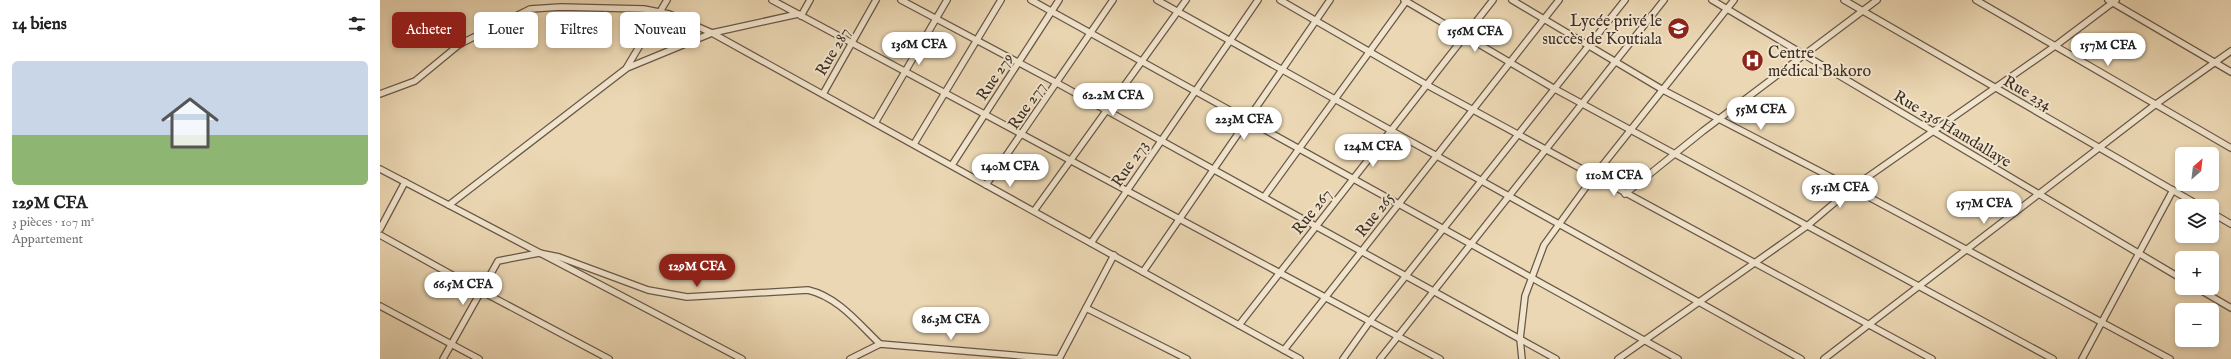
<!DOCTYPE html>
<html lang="fr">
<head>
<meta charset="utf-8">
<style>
  :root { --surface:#fff; --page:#f2f2f2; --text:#222; --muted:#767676; --line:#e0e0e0; --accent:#8f2418 }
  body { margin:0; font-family:"IM FELL English",serif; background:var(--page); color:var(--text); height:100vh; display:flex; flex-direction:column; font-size:15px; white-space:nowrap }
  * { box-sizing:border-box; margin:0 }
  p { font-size:13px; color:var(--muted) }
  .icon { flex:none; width:22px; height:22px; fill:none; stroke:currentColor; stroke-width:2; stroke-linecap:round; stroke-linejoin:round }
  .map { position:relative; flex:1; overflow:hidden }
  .sheet { display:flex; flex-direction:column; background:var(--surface); width:380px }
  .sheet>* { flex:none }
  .guide { position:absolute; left:12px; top:12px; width:380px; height:36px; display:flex; gap:8px }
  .needle { width:26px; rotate:28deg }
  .controls { position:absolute; left:1795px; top:147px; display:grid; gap:8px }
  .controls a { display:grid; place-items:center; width:44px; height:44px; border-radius:6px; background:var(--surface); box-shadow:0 2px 6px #0003; font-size:20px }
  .price { position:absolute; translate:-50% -34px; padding:0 9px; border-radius:14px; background:#fff; color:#222; font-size:13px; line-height:26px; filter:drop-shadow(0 1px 2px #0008) }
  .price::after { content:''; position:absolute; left:50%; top:24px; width:12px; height:9px; margin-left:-6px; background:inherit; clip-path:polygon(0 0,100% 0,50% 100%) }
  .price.selected { background:var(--accent); color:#fff }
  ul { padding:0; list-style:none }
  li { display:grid; align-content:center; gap:8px; height:212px; padding:0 12px }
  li+li { border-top:1px solid var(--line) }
  li span { display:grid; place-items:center; height:124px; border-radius:6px; color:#555 }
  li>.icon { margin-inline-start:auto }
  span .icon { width:72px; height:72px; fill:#fffc; stroke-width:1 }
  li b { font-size:17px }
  h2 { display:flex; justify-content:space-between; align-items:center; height:48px; padding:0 12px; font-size:17px }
  .chip { padding:0 14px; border-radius:6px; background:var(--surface); box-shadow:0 2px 6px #0003; font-size:14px; line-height:36px }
  .chip.selected { background:var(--accent); color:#fff }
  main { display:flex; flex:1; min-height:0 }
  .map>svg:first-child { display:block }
</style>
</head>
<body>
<main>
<section class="sheet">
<h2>14 biens<svg class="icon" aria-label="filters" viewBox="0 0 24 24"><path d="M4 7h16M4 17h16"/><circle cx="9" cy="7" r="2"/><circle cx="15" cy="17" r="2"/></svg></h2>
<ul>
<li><span style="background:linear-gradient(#c9d6e8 60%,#8fb573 0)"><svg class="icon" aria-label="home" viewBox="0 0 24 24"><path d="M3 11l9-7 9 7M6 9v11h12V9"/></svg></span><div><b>129M CFA</b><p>3 pièces · 107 m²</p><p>Appartement</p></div></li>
</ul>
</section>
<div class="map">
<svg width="1851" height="359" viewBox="0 0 1851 359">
  <rect width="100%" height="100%" fill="#ebd7b3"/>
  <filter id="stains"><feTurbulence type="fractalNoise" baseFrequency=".005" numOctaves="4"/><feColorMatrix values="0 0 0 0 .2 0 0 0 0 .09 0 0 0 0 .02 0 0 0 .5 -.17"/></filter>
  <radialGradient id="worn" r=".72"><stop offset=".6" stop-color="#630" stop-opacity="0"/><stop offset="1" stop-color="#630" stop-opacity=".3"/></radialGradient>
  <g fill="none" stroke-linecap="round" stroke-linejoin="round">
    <defs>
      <g id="minor">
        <path d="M392,0L1060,359"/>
        <path d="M521,0L677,83L1176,359"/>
        <path d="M651,0L1298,359"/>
        <path d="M777,0L1421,359"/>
        <path d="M900,0L1047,85L1552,359"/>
        <path d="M1024,0L1175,89L1673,359"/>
        <path d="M1132,0L1283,90L1472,188L1790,359"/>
        <path d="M1332,0L1802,279"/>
        <path d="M1464,0L1820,206"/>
        <path d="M1596,0L1851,148"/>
        <path d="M1728,0L1851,72"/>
        <path d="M421,16L430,0"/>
        <path d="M247,67L287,0"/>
        <path d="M0,94L35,81L80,44L150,9L181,7L264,9L289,14L332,33L920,359"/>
        <path d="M443,94L496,0"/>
        <path d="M495,123L567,0"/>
        <path d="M534,144L621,0"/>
        <path d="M572,165L679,0"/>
        <path d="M0,169L362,359"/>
        <path d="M606,185L733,0"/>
        <path d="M1245,194L1323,131L1497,0"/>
        <path d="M884,197L1027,0"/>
        <path d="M69,205L247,68L332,33L418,14"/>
        <path d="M654,211L806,0"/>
        <path d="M1832,213L1851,224"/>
        <path d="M0,229L25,182"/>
        <path d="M0,235L101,291L229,359"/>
        <path d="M711,243L878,0"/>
        <path d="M763,272L950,0"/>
        <path d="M1817,288L1851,308"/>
        <path d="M0,306L99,359"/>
        <path d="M706,308L807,359"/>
        <path d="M859,325L1113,0"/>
        <path d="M904,350L1179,0"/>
        <path d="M63,359L118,261L159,253L179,257L268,290L307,297L428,290C458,297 478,323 500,344"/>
        <path d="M470,359L500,344L679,359L734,255"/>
        <path d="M963,359L990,321L1245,0"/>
        <path d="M1000,359L1284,0"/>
        <path d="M1142,359L1140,339L1145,296L1164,245L1214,176L1354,0"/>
        <path d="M1238,359L1427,226L1472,188L1675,46L1736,0"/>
        <path d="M1444,359L1776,104L1851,51"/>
        <path d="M1702,359L1793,190"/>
      </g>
    </defs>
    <use href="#minor" stroke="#685847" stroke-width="8"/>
    <use href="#minor" stroke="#f2e5ce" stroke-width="5.5"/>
  </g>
  <defs>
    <symbol id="school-disc" viewBox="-11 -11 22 22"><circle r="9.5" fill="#8f2418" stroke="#f2e5ce"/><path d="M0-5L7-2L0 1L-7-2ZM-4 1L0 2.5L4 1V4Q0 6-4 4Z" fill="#fff"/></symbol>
    <symbol id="hospital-disc" viewBox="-11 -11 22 22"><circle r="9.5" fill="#8f2418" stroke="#f2e5ce"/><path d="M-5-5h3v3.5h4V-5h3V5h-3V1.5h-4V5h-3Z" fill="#fff"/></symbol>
  </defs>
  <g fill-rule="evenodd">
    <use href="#school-disc" x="1286" y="16" width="25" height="25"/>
    <use href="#hospital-disc" x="1360" y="48" width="25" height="25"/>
  </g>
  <g text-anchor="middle" stroke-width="4" stroke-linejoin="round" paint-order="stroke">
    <g font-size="16" fill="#3d2e23" stroke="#f2e5ce" text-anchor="end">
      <text x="1282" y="26">Lycée privé le<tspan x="1282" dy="18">succès de Koutiala</tspan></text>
      <text x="1388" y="58" text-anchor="start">Centre<tspan x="1388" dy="18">médical Bakoro</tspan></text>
    </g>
    <g font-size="16" fill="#3d2e23" stroke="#f2e5ce">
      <text transform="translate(452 51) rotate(-60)" y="6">Rue 287</text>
      <text transform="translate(614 76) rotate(-57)" y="6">Rue 279</text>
      <text transform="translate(1648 92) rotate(30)" y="6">Rue 234</text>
      <text transform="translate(646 105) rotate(-56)" y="6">Rue 277</text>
      <text transform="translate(1573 128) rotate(31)" y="6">Rue 236 Hamdallaye</text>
      <text transform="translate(749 163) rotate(-56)" y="6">Rue 273</text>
      <text transform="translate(931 211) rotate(-52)" y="6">Rue 267</text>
      <text transform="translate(994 214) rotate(-52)" y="6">Rue 265</text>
    </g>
  </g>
  <rect width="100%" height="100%" filter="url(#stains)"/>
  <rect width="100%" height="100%" fill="url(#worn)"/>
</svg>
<div class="controls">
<a><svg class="needle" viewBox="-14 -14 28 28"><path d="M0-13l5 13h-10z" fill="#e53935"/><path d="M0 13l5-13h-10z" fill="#767676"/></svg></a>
<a><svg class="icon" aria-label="layers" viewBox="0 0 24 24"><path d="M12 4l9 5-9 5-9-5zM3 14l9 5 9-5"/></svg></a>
<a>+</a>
<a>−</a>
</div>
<b class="price" style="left:1095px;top:53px">156M CFA</b>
<b class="price" style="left:539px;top:66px">136M CFA</b>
<b class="price" style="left:1728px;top:67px">157M CFA</b>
<b class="price" style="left:733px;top:117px">62.2M CFA</b>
<b class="price" style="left:1381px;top:131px">55M CFA</b>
<b class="price" style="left:864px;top:141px">223M CFA</b>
<b class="price" style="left:993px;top:168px">124M CFA</b>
<b class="price" style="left:630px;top:188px">140M CFA</b>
<b class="price" style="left:1234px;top:197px">110M CFA</b>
<b class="price" style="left:1460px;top:209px">55.1M CFA</b>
<b class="price" style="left:1604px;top:225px">157M CFA</b>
<b class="price selected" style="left:317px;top:288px">129M CFA</b>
<b class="price" style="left:83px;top:306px">66.5M CFA</b>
<b class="price" style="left:571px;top:341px">86.3M CFA</b>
<div class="guide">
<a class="chip selected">Acheter</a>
<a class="chip">Louer</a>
<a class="chip">Filtres</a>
<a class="chip">Nouveau</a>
</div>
</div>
</main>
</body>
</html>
